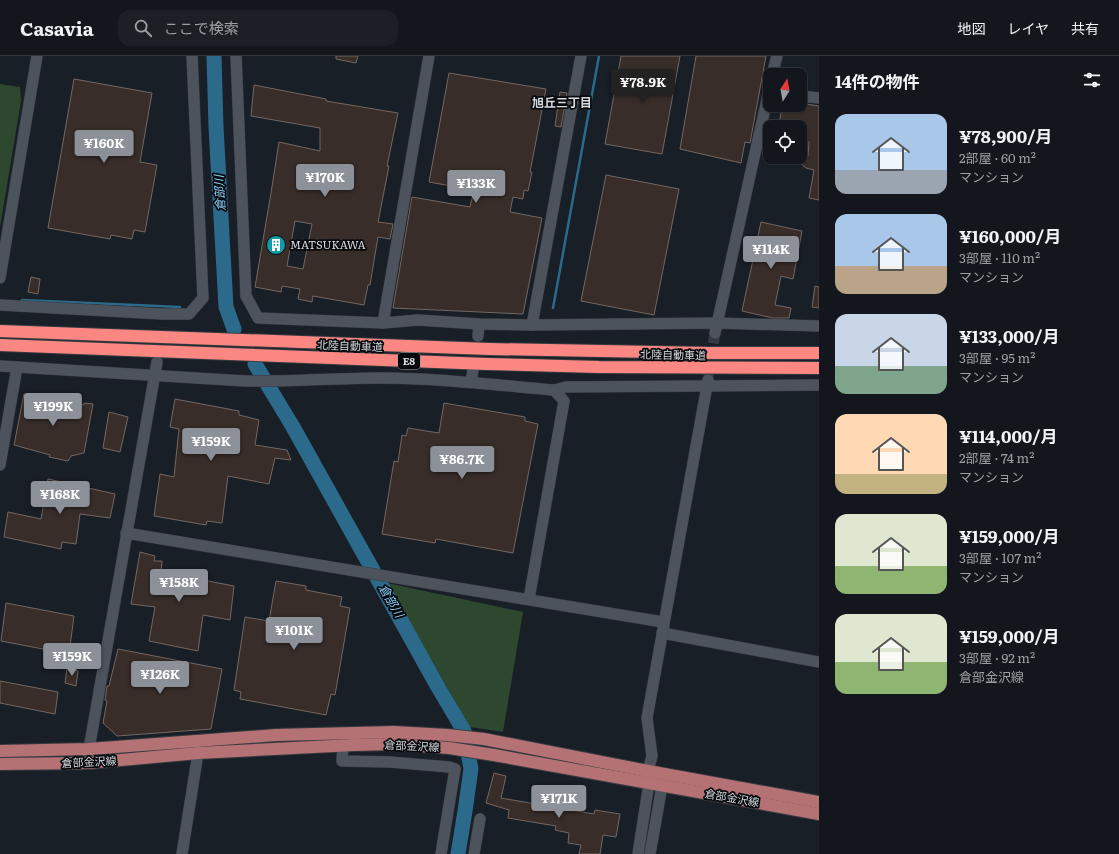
<!DOCTYPE html>
<html lang="ja">
<head>
<meta charset="utf-8">
<style>
  :root { --surface:#13171d; --page:#1c2026; --text:#f1f3f6; --muted:#9d9fa4; --line:#32363b; --accent:#8c9099 }
  body { margin:0; font-family:Literata,"Noto Sans JP",serif; background:var(--page); color:var(--text); height:100vh; display:flex; flex-direction:column; font-size:15px; white-space:nowrap }
  * { box-sizing:border-box; margin:0 }
  p { font-size:13px; color:var(--muted) }
  .icon { flex:none; width:22px; height:22px; fill:none; stroke:currentColor; stroke-width:2; stroke-linecap:round; stroke-linejoin:round }
  .map { position:relative; flex:1; overflow:hidden }
  .drawer { display:flex; flex-direction:column; background:var(--surface); width:300px }
  .drawer>* { flex:none }
  .needle { width:26px; rotate:11deg }
  .buttons { position:absolute; left:763px; top:12px; display:grid; gap:8px }
  .buttons a { display:grid; place-items:center; width:44px; height:44px; border-radius:8px; background:var(--surface); box-shadow:0 1px 3px #0004,0 0 0 1px var(--line); font-size:20px }
  .price { position:absolute; translate:-50% -34px; padding:0 9px; border-radius:4px; background:var(--accent); color:#fff; font-size:13px; line-height:26px; filter:drop-shadow(0 1px 2px #0008) }
  .price::after { content:''; position:absolute; left:50%; top:24px; width:12px; height:9px; margin-left:-6px; background:inherit; clip-path:polygon(0 0,100% 0,50% 100%) }
  .price.selected { background:#222; color:#fff }
  ul { padding:0; list-style:none }
  li { display:flex; align-items:center; gap:12px; height:100px; padding:0 16px }
  li span { display:grid; place-items:center; flex:none; width:112px; height:80px; border-radius:12px; color:#555 }
  li>.icon { margin-inline-start:auto }
  span .icon { width:48px; height:48px; fill:#fffc; stroke-width:1 }
  li b { font-size:17px }
  h2 { display:flex; justify-content:space-between; align-items:center; height:48px; padding:0 16px; font-size:17px }
  header { display:flex; align-items:center; gap:24px; box-sizing:border-box; height:56px; padding:0 20px; background:var(--surface); border-bottom:1px solid var(--line) }
  header strong { font-size:19px }
  nav { display:flex; gap:22px; margin-inline-start:auto; font-size:14px }
  .search { width:280px; height:36px; background:var(--page); display:flex; align-items:center; gap:10px; box-sizing:border-box; padding:0 14px; border-radius:12px; color:var(--muted); font-size:15px }
  main { display:flex; flex:1; min-height:0 }
  .map>svg:first-child { display:block }
</style>
</head>
<body>
<header>
<strong>Casavia</strong>
<div class="search"><svg class="icon" aria-label="search" viewBox="0 0 24 24"><circle cx="10" cy="10" r="6"/><path d="M15 15l6 6"/></svg>ここで検索</div>
<nav><a>地図</a><a>レイヤ</a><a>共有</a></nav>
</header>
<main>
<div class="map">
<svg width="819" height="798" viewBox="0 0 819 798">
  <rect width="100%" height="100%" fill="#191f27"/>
  <g fill="#2d482f">
    <path d="M0,28L20,31L21,45L0,171Z"/>
    <path d="M387,527L523,556L503,676L470,671Z"/>
  </g>
  <g fill="none" stroke-linecap="round" stroke-linejoin="round">
    <g stroke="#2b6a8a" stroke-width="2.5">
      <path d="M22,244L180,251"/>
      <path d="M553,252L599,0"/>
    </g>
    <g stroke="#2b6a8a" stroke-width="15">
      <path d="M214,0L216,71L226,251L234,273"/>
      <path d="M255,308L293,371L438,631L464,675L471,713L465,755L458,798"/>
    </g>
  </g>
  <g fill="#382d29" stroke="#736761" fill-rule="evenodd">
    <path d="M336,0H358L356,7L336,3Z"/>
    <path d="M621,0H680L662,98L605,88Z"/>
    <path d="M696,0H766L750,87L745,86L741,107L680,93Z"/>
    <path d="M449,17L546,33L530,116H532L528,135L524,134L523,143L513,141L510,156L542,162L523,258L393,252L412,141L470,151L473,138L456,134L457,131L429,126Z"/>
    <path d="M74,23L152,37L140,106L157,109L145,176L134,174L132,183L111,179L110,183L48,172Z"/>
    <path d="M254,29L326,43V45L398,57L387,110H389L378,166L393,168L390,183L378,181L370,229H368L364,249L313,240L312,246L298,243L300,233L282,230L281,236L255,231L271,137L279,86L320,95V72L251,60ZM295,165L312,168L303,213L287,210Z"/>
    <path d="M560,36L567,37L561,71L555,70Z"/>
    <path d="M800,47L819,50V144L809,142L814,114L806,112L792,101H800V99L808,100L809,86L800,85V71H779L782,49H800Z"/>
    <path d="M606,119L679,133L654,259L581,245Z"/>
    <path d="M761,166L802,175L793,223L781,220L775,249L791,252L789,262H773L742,255Z"/>
    <path d="M31,221L40,223L38,238L28,236Z"/>
    <path d="M815,230L819,231V252L812,251Z"/>
    <path d="M24,338L84,349V347L93,348L84,397L71,400L68,405L49,401L50,399L14,389Z"/>
    <path d="M175,343L239,355V359L259,364L255,389L287,394L291,404L275,402L269,428L228,420L222,467L207,465L206,469L154,460L160,418L174,421L179,373L170,371Z"/>
    <path d="M444,347L525,361V365L538,368L513,497L436,483L435,487L382,478L394,405L398,406L402,379L406,380L408,372L439,377Z"/>
    <path d="M109,356L128,361L120,396L103,392Z"/>
    <path d="M48,423L115,438L110,462L80,458L76,488L62,486L61,493L4,481L8,456L41,463Z"/>
    <path d="M140,496L155,500L154,505H162L161,516L234,530L230,564L203,559L198,595L149,585L155,551L131,548Z"/>
    <path d="M276,525L306,530V534L342,541L340,550L350,552L335,639L331,638L326,659L240,643L241,636L234,634L245,561L269,565Z"/>
    <path d="M6,547L74,560L69,598L1,585Z"/>
    <path d="M118,593L222,613L211,673L117,680L103,667L107,645L105,644L107,630H109Z"/>
    <path d="M67,612L78,615L76,630L65,627Z"/>
    <path d="M0,625L58,636L55,658L0,647Z"/>
    <path d="M494,717L506,720L501,742L594,758L595,754L620,758L616,781L603,779L600,798H579L581,789L568,787L569,777L555,774L556,770L508,762L509,754L486,747Z"/>
  </g>
  <g fill="none" stroke-linecap="round" stroke-linejoin="round">
    <g stroke="#363b43" stroke-width="11" stroke-dasharray="11 5.5" stroke-linecap="butt">
      <path d="M157,304L161,271"/>
      <path d="M708,320L715,277"/>
    </g>
    <defs>
      <g id="minor">
        <path d="M236,0L246,240L258,262L383,267L418,264L479,268L532,269L717,267L819,270"/>
        <path d="M772,19L777,0"/>
        <path d="M800,40L819,42"/>
        <path d="M0,222L37,0"/>
        <path d="M0,249L162,258H189L203,242L192,0"/>
        <path d="M383,267L429,0"/>
        <path d="M532,269L581,0"/>
        <path d="M715,277L770,30"/>
        <path d="M478,280L479,268"/>
        <path d="M0,310L245,325C290,326 335,322 380,322C438,322 496,329 554,334L566,331L819,329"/>
        <path d="M471,326L473,314"/>
        <path d="M0,409L17,311"/>
        <path d="M126,477L663,566"/>
        <path d="M529,543L564,345L554,334"/>
        <path d="M662,577L819,606"/>
        <path d="M343,689L342,705L390,706L449,711L455,713L441,798"/>
        <path d="M88,707L89,693L157,306"/>
        <path d="M652,722L648,715L652,700L647,662L708,324"/>
        <path d="M182,798L198,697"/>
        <path d="M474,798L480,763"/>
        <path d="M638,798L649,727"/>
        <path d="M650,798L662,730"/>
      </g>
      <g id="major">
        <path d="M0,695L89,693L276,679L394,676L447,679L484,683L648,715L819,746"/>
        <path d="M0,708L88,707L198,697L353,689L394,688L449,692L494,699L819,758"/>
      </g>
      <g id="highway">
        <path d="M0,275L489,293L709,297H819"/>
        <path d="M0,289L487,308L599,311L819,312"/>
      </g>
    </defs>
    <use href="#minor" stroke="#373b41" stroke-width="12"/>
    <use href="#major" stroke="#373b41" stroke-width="14"/>
    <use href="#highway" stroke="#373b41" stroke-width="14"/>
    <use href="#minor" stroke="#4d535d" stroke-width="11"/>
    <use href="#major" stroke="#b57274" stroke-width="12"/>
    <use href="#highway" stroke="#fb8783" stroke-width="12"/>
  </g>
  <defs>
    <symbol id="building-disc" viewBox="-11 -11 22 22"><circle r="9.5" fill="#0f9aa8" stroke="#06080c"/><path d="M-4-6H4V6H1V3H-1V6H-4ZM-2.5-4.3h1.7v1.8h-1.7ZM.8-4.3h1.7v1.8H.8ZM-2.5-1h1.7V.8h-1.7ZM.8-1h1.7V.8H.8Z" fill="#fff"/></symbol>
  </defs>
  <g fill-rule="evenodd">
    <use href="#building-disc" x="265" y="178" width="22" height="22"/>
  </g>
  <g text-anchor="middle" stroke-width="3.5" stroke-linejoin="round" paint-order="stroke">
    <rect fill="#06080c" stroke="#989ca0" stroke-width="1" x="398" y="297" width="22" height="16" rx="3"/>
    <g font-size="10" font-weight="bold" fill="#d7dbe0">
      <text x="409" y="309">E8</text>
    </g>
    <g font-size="11" fill="#d7dbe0" stroke="#06080c" text-anchor="start">
      <text x="290" y="193">MATSUKAWA</text>
    </g>
    <g font-size="11" fill="#d7dbe0" stroke="#06080c">
      <text transform="translate(350 290) rotate(2)" y="4">北陸自動車道</text>
      <text transform="translate(673 299) rotate(1)" y="4">北陸自動車道</text>
      <text transform="translate(412 690) rotate(3)" y="4">倉部金沢線</text>
      <text transform="translate(89 706) rotate(-3)" y="4">倉部金沢線</text>
      <text transform="translate(732 742) rotate(10)" y="4">倉部金沢線</text>
    </g>
    <g font-size="12" font-weight="bold" fill="#d7dbe0" stroke="#06080c">
      <text x="562" y="51">旭丘三丁目</text>
    </g>
    <g font-size="12" font-style="italic" fill="#8cd2fa" stroke="#06080c">
      <text transform="translate(220 137) rotate(-93)" y="4">倉部川</text>
      <text transform="translate(391 545) rotate(60)" y="4">倉部川</text>
    </g>
  </g>
</svg>
<div class="buttons">
<a><svg class="needle" viewBox="-14 -14 28 28"><path d="M0-13l5 13h-10z" fill="#e53935"/><path d="M0 13l5-13h-10z" fill="#9d9fa4"/></svg></a>
<a><svg class="icon" aria-label="locate" viewBox="0 0 24 24"><circle cx="12" cy="12" r="6"/><path d="M12 2v4M12 18v4M2 12h4M18 12h4"/></svg></a>
</div>
<b class="price selected" style="left:643px;top:47px">¥78.9K</b>
<b class="price" style="left:104px;top:108px">¥160K</b>
<b class="price" style="left:325px;top:142px">¥170K</b>
<b class="price" style="left:476px;top:148px">¥133K</b>
<b class="price" style="left:771px;top:214px">¥114K</b>
<b class="price" style="left:53px;top:371px">¥199K</b>
<b class="price" style="left:211px;top:406px">¥159K</b>
<b class="price" style="left:462px;top:424px">¥86.7K</b>
<b class="price" style="left:60px;top:459px">¥168K</b>
<b class="price" style="left:179px;top:547px">¥158K</b>
<b class="price" style="left:294px;top:595px">¥101K</b>
<b class="price" style="left:72px;top:621px">¥159K</b>
<b class="price" style="left:160px;top:639px">¥126K</b>
<b class="price" style="left:559px;top:763px">¥171K</b>
</div>
<section class="drawer">
<h2>14件の物件<svg class="icon" aria-label="filters" viewBox="0 0 24 24"><path d="M4 7h16M4 17h16"/><circle cx="9" cy="7" r="2"/><circle cx="15" cy="17" r="2"/></svg></h2>
<ul>
<li><span style="background:linear-gradient(#a9c7e8 70%,#9aa5b1 0)"><svg class="icon" aria-label="home" viewBox="0 0 24 24"><path d="M3 11l9-7 9 7M6 9v11h12V9"/></svg></span><div><b>¥78,900/月</b><p>2部屋 · 60 m²</p><p>マンション</p></div></li>
<li><span style="background:linear-gradient(#a9c7e8 65%,#b9a48a 0)"><svg class="icon" aria-label="home" viewBox="0 0 24 24"><path d="M3 11l9-7 9 7M6 9v11h12V9"/></svg></span><div><b>¥160,000/月</b><p>3部屋 · 110 m²</p><p>マンション</p></div></li>
<li><span style="background:linear-gradient(#c9d6e8 65%,#7fa58c 0)"><svg class="icon" aria-label="home" viewBox="0 0 24 24"><path d="M3 11l9-7 9 7M6 9v11h12V9"/></svg></span><div><b>¥133,000/月</b><p>3部屋 · 95 m²</p><p>マンション</p></div></li>
<li><span style="background:linear-gradient(#ffd9b3 75%,#c2b280 0)"><svg class="icon" aria-label="home" viewBox="0 0 24 24"><path d="M3 11l9-7 9 7M6 9v11h12V9"/></svg></span><div><b>¥114,000/月</b><p>2部屋 · 74 m²</p><p>マンション</p></div></li>
<li><span style="background:linear-gradient(#dfe7d0 65%,#8fb573 0)"><svg class="icon" aria-label="home" viewBox="0 0 24 24"><path d="M3 11l9-7 9 7M6 9v11h12V9"/></svg></span><div><b>¥159,000/月</b><p>3部屋 · 107 m²</p><p>マンション</p></div></li>
<li><span style="background:linear-gradient(#dfe7d0 60%,#8fb573 0)"><svg class="icon" aria-label="home" viewBox="0 0 24 24"><path d="M3 11l9-7 9 7M6 9v11h12V9"/></svg></span><div><b>¥159,000/月</b><p>3部屋 · 92 m²</p><p>倉部金沢線</p></div></li>
</ul>
</section>
</main>
</body>
</html>
